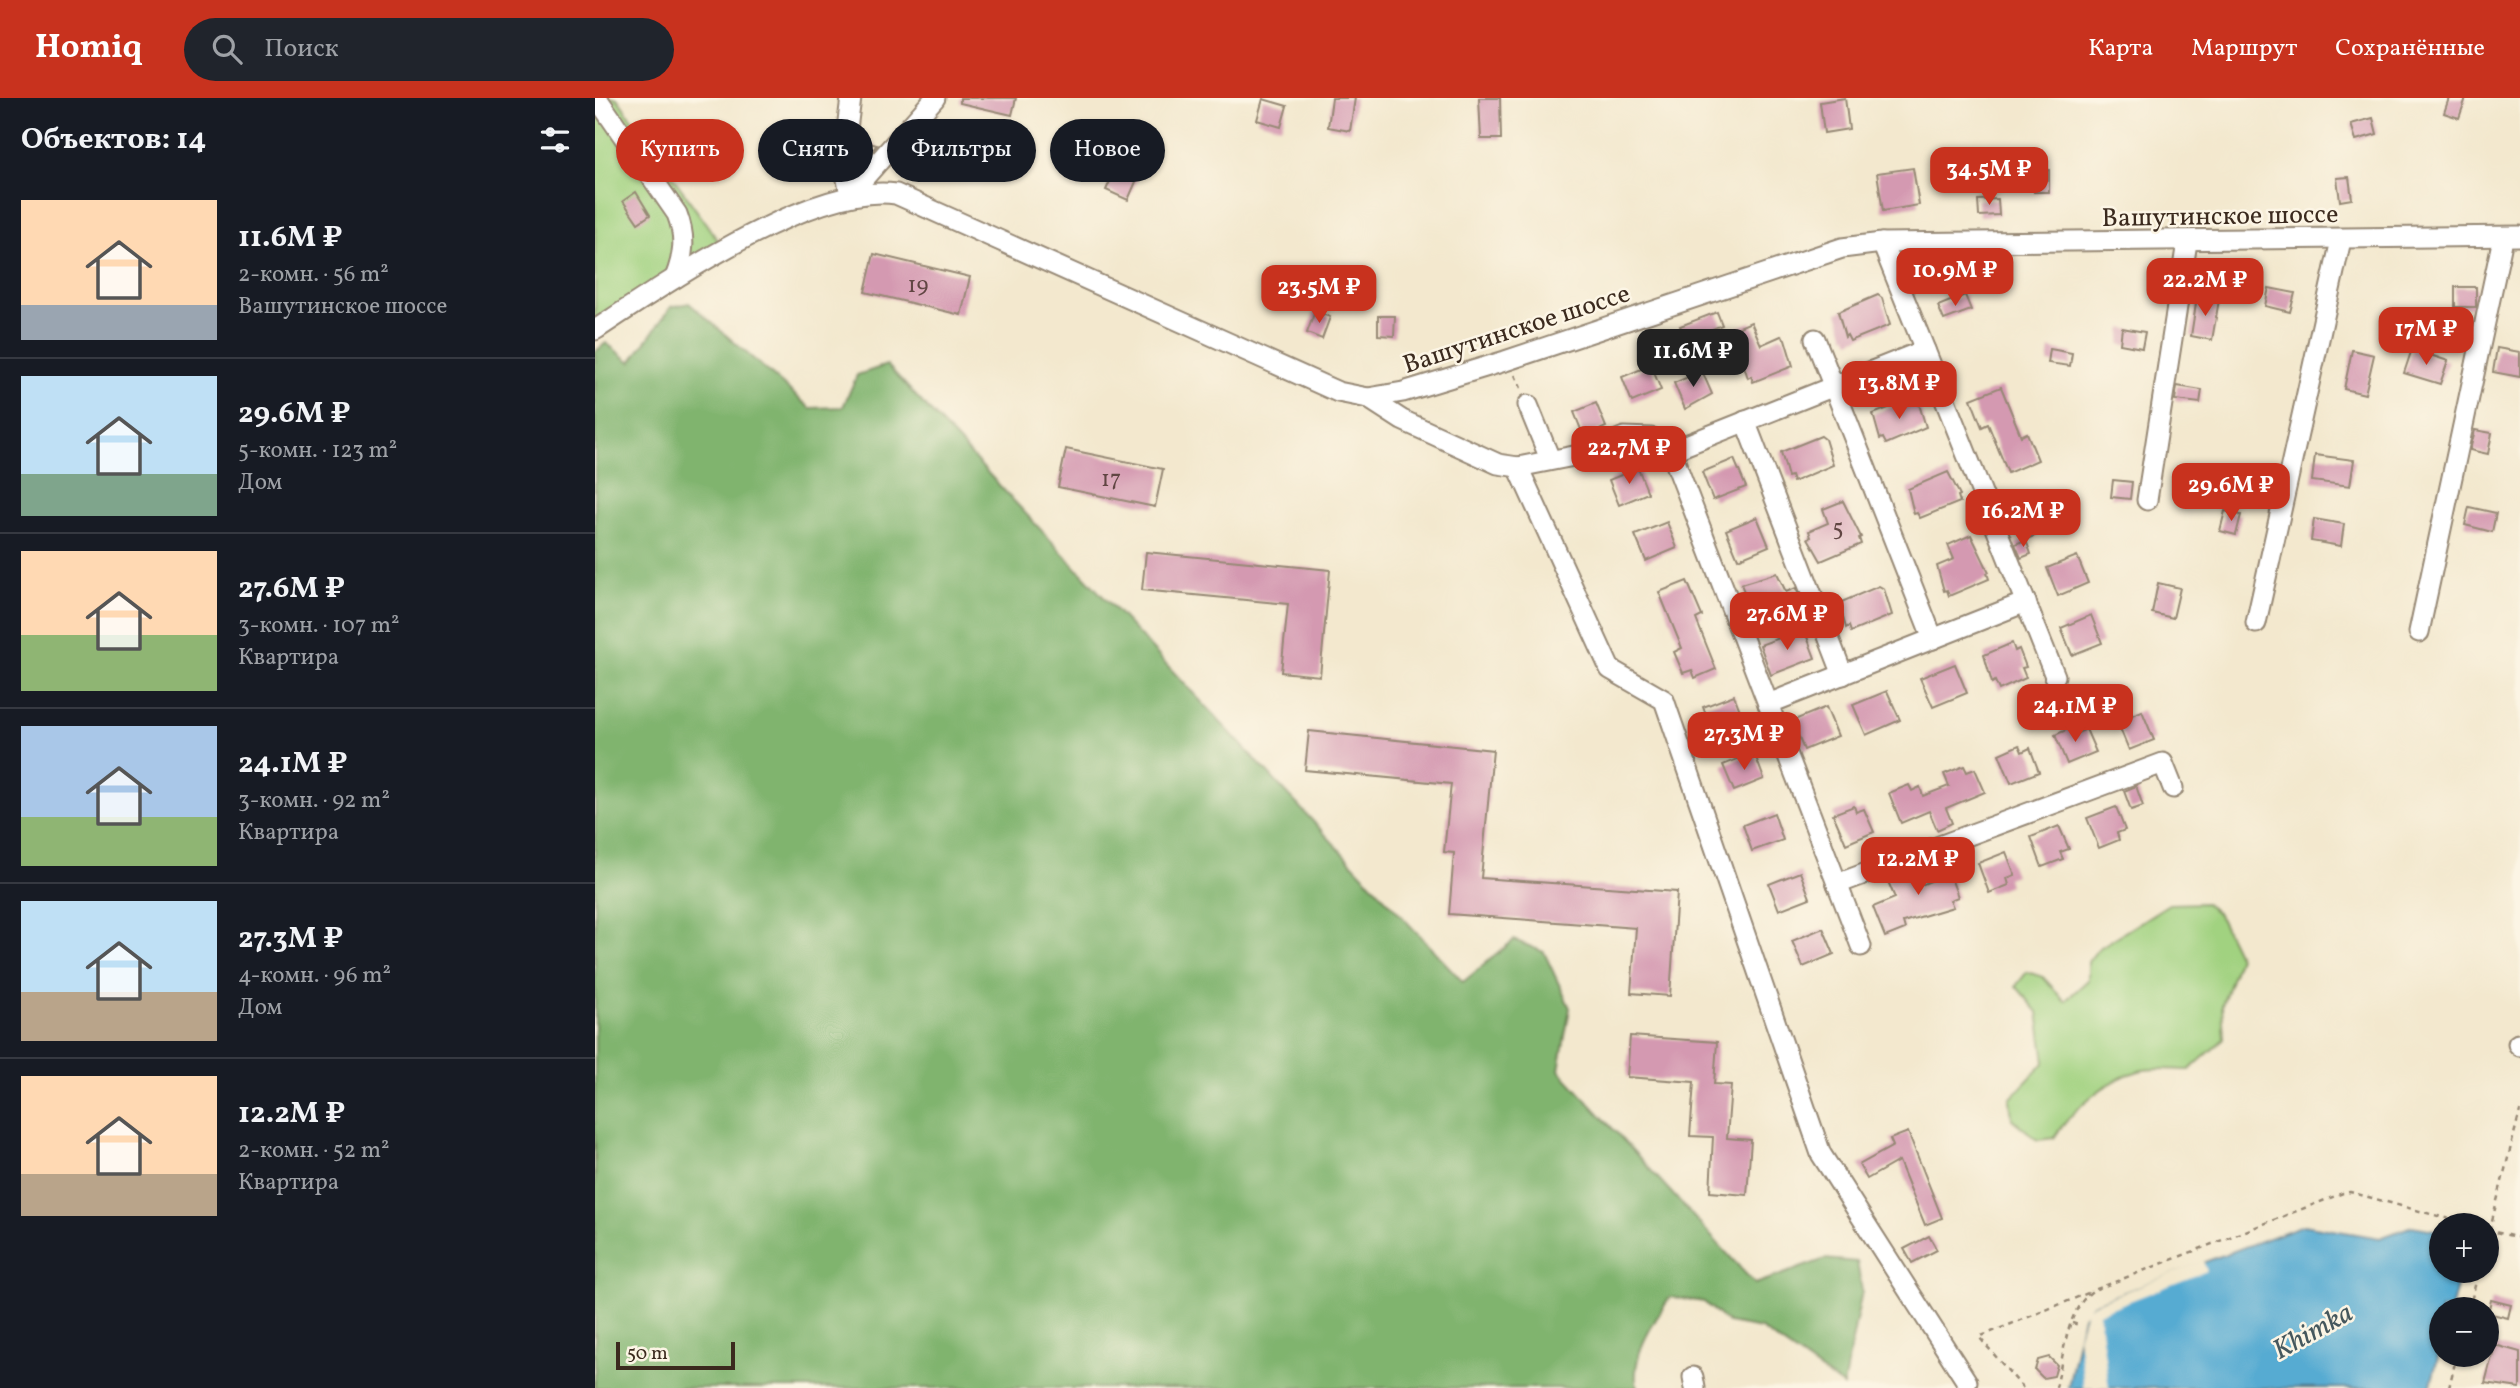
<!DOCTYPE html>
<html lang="ru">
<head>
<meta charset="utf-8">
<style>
  :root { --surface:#171b24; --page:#20242c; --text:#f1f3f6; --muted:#9ea1a6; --line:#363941; --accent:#c8321e }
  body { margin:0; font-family:Vollkorn,serif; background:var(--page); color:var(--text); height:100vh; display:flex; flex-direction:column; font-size:26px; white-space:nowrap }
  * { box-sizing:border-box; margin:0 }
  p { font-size:23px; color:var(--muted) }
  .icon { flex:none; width:38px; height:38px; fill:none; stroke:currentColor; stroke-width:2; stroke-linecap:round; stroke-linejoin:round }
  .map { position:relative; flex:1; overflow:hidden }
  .drawer { display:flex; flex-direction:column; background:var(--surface); width:595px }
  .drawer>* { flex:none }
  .guide { position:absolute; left:21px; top:21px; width:665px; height:63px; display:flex; gap:14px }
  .tools { position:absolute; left:1834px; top:1115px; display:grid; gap:14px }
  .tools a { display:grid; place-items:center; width:70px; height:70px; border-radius:50%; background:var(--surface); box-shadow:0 2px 5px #0004; font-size:35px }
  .scale { position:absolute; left:21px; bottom:18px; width:119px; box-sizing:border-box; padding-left:7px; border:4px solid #3b2a1e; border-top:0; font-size:19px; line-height:24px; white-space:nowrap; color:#3b2a1e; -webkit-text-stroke:5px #fcf5e5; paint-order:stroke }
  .price { position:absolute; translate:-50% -60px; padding:0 16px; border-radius:14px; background:var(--accent); color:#fff; font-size:23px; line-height:46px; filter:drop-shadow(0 2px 4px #0008) }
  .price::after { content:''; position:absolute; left:50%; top:42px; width:21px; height:16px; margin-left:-10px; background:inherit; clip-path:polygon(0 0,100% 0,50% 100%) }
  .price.current { background:#222; color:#fff }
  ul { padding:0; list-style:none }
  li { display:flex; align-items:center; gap:21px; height:175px; padding:0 21px }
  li+li { border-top:2px solid var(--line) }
  li span { display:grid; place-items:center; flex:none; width:196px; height:140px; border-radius:0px; color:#555 }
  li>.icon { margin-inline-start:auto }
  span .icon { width:84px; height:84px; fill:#fffc; stroke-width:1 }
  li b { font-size:30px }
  h2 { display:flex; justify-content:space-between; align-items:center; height:84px; padding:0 21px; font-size:30px }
  .pill { padding:0 24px; border-radius:32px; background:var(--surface); box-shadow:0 2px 5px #0004; font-size:24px; line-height:63px }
  .pill.current { background:var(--accent); color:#fff }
  header { display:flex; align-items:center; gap:42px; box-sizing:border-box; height:98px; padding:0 35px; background:var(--accent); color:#fff }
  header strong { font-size:33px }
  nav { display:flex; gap:38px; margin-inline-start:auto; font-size:24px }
  .search { width:490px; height:63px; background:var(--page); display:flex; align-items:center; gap:18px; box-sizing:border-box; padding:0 24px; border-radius:38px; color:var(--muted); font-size:26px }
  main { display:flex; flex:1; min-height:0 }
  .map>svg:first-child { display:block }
</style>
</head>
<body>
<header>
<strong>Homiq</strong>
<div class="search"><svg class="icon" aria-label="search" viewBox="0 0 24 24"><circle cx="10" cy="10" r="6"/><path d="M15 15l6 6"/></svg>Поиск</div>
<nav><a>Карта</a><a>Маршрут</a><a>Сохранённые</a></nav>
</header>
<main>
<section class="drawer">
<h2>Объектов: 14<svg class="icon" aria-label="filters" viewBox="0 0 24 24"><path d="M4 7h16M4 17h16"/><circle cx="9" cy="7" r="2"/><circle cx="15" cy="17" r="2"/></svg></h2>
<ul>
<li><span style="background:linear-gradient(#ffd9b3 75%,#9aa5b1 0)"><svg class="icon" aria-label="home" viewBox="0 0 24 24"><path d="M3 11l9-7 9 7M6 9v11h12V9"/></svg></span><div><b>11.6M ₽</b><p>2-комн. · 56 m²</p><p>Вашутинское шоссе</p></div></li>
<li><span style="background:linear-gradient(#bfe0f5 70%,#7fa58c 0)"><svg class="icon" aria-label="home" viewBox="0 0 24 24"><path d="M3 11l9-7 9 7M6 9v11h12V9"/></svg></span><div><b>29.6M ₽</b><p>5-комн. · 123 m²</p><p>Дом</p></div></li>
<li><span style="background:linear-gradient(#ffd9b3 60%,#8fb573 0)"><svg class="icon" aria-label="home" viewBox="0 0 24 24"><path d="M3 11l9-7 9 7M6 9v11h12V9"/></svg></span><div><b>27.6M ₽</b><p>3-комн. · 107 m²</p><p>Квартира</p></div></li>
<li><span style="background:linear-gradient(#a9c7e8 65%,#8fb573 0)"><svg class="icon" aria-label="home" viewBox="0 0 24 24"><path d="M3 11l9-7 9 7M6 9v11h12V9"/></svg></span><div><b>24.1M ₽</b><p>3-комн. · 92 m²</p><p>Квартира</p></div></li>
<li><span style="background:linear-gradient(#bfe0f5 65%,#b9a48a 0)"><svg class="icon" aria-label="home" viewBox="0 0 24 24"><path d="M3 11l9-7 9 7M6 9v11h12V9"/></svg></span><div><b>27.3M ₽</b><p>4-комн. · 96 m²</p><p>Дом</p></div></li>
<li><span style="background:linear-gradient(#ffd9b3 70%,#b9a48a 0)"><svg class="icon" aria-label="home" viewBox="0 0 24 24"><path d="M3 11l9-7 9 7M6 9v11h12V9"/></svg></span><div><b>12.2M ₽</b><p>2-комн. · 52 m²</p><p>Квартира</p></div></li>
</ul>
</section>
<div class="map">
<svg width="1925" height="1290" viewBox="0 0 1925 1290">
  <rect width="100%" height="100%" fill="#fcf5e5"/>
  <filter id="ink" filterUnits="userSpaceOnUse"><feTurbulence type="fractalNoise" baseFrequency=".0143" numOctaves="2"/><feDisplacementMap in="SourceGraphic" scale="14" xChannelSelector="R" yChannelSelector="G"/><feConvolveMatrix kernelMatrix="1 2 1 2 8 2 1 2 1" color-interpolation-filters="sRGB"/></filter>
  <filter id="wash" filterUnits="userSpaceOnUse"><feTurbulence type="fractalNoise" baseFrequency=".00686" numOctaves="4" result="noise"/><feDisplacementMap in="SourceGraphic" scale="28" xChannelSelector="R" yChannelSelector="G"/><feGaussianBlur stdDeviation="1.57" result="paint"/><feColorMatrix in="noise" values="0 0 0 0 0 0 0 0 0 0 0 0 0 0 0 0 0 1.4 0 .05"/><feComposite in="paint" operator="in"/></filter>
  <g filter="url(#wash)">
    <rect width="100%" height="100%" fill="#f3e8ce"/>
    <g fill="#a1d280" stroke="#6e7e4f" stroke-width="2">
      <path d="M0,0H22L126,147L0,227Z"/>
      <path d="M1610,805L1623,816L1644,859L1627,907L1629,941L1594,972C1579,972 1559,969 1544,973C1512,981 1476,1012 1459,1040L1443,1042L1417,1021L1415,1001L1450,964L1443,914L1421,888L1432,874L1448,879L1470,903L1493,882V864L1503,851L1574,806Z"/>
    </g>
    <path fill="#80b46e" stroke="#5e6f46" stroke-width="2" d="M94,205L215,310L248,309L262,277L292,267L868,884L919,842L949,854L975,910L964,972L1160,1186L1230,1161L1262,1164L1267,1193L1248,1288L1166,1231L1133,1225L1109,1204L1075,1199C1058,1225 1035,1258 1042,1290H0V254L11,245L36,264L76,209Z"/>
    <path fill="#57abd2" stroke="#496a78" stroke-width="2" d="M1708,1127L1785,1140L1817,1128L1846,1133V1172L1866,1173L1856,1211H1846V1248L1835,1290H1473L1488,1219L1498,1206Z"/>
    <path fill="#f3e8ce" d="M1608,1163L1612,1173L1504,1215L1514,1290H1489L1483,1239L1491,1212L1498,1206Z"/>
    <g id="blocks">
      <g fill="#d499b1">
        <path d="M365,0H421L417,17L365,5Z"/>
        <path d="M737,0H760L755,33L733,29Z"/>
        <path d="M884,0H905L906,41H886Z"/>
        <path d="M1250,0L1254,31L1229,35L1225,4Z"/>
        <path d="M1854,0H1871L1864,20L1849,15Z"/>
        <path d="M668,1L692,8L686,29L662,22Z"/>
        <path d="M1778,20L1782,36L1761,42L1756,26Z"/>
        <path d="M263,42L282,47L265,66L260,62Z"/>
        <path d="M526,60L547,70L533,102L511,92Z"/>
        <path d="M1318,70L1324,107L1288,113L1282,75Z"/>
        <rect x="1439" y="72" width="15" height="22"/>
        <path d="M1754,79L1757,101L1745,103L1742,80Z"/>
        <path d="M41,94L55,117L43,125L28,103Z"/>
        <path d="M1403,101L1404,117L1384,118L1383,102Z"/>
        <path d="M279,156L375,179L366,217L270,194Z"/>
        <rect x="1860" y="189" width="21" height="20"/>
        <path d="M1674,190L1700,195L1695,214L1670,208Z"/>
        <path d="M1283,197L1287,200L1295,227L1255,243L1252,237L1250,239L1243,214Z"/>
        <path d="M1370,197L1376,212L1349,222L1343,208Z"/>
        <path d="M1602,199L1624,202L1617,242L1596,238Z"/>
        <path d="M720,213L735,219L727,241L712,235Z"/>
        <path d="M1122,214L1127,227L1091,242L1085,228Z"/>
        <path d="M783,218H800L799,238L783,237Z"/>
        <path d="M1156,224L1166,247L1186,238L1190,241L1198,268L1158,284L1156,278L1153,280L1137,232Z"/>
        <path d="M1527,230L1550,234L1547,250L1525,246Z"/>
        <path d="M1902,250L1925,254V279L1898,274Z"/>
        <path d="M1455,251L1477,255L1475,268L1453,265Z"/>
        <path d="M1817,251L1853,263L1845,286L1809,275Z"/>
        <path d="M1757,252L1779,257L1770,296L1749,291Z"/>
        <path d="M1056,267L1066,292L1037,304L1027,279Z"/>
        <path d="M1107,273L1117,296L1090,311L1079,285Z"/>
        <path d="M1582,288L1607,292L1605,305L1580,302Z"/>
        <path d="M1406,289L1426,338L1432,335L1443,362L1413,375L1393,326L1387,329L1376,301Z"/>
        <path d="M1319,300L1323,303L1331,329L1291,346L1288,340L1285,341L1278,316Z"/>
        <path d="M1001,305L1011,329L989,339L979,314Z"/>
        <path d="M1880,332L1897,335L1893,356L1875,352Z"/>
        <path d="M1226,338L1230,341L1238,367L1198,384L1196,378L1193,379L1186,354Z"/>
        <path d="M471,351L568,371L560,409L463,389Z"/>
        <path d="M1720,357L1759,362L1755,388L1717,383Z"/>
        <path d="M1139,361L1151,389L1118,402L1107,374Z"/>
        <path d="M1043,370L1053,395L1024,407L1014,382Z"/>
        <path d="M1353,374L1365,397L1363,398L1365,404L1325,420L1322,415L1319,416L1313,391Z"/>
        <path d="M1518,382L1537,384L1535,401L1516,399Z"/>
        <path d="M1461,397L1472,424L1432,441L1420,414Z"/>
        <path d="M1248,403L1266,439L1264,440L1266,446L1226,463L1213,440L1216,439L1214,433L1233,425L1228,411Z"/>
        <path d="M1874,409L1901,415L1897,434L1870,427Z"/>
        <path d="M1630,413L1646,417L1641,437L1625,433Z"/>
        <path d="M1162,419L1174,448L1143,461L1131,432Z"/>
        <path d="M1719,421L1749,426L1746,448L1716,443Z"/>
        <path d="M1072,424L1082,450L1051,463L1040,437Z"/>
        <path d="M1376,437L1394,474L1392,475L1394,481L1354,498L1352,492L1349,493L1342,468L1359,461L1353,447Z"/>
        <path d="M1431,442L1436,456L1426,460L1420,446Z"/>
        <path d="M551,454L735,472L725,578L686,574L693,506L547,492Z"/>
        <path d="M1482,458L1493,485L1463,498L1452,470Z"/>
        <path d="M1182,475L1191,494L1201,490L1211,514L1194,521L1186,502L1157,514L1146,486Z"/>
        <path d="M1092,483L1107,518L1101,521L1121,571L1100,580L1097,572L1088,575L1079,554L1087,550L1064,494Z"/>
        <path d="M1563,485L1585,490L1578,520L1557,515Z"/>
        <path d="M1284,488L1289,491L1297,517L1256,534L1254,528L1251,530L1244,505Z"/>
        <path d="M1496,517L1507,545L1477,557L1466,530Z"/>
        <path d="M1209,531L1220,560L1176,577L1165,547Z"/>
        <path d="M1417,545L1420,553L1424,551L1431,569L1427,570L1431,580L1404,592L1400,583L1397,585L1389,557Z"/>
        <path d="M1360,566L1372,595L1338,609L1325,580Z"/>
        <path d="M1292,593L1305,622L1271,637L1258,607Z"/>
        <path d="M1139,597L1149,623L1118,635L1108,609Z"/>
        <path d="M1231,609L1243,638L1209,652L1197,623Z"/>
        <path d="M1547,613L1559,642L1534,652L1522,623Z"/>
        <path d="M1480,628L1483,635L1491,631L1501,654L1472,666L1460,637Z"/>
        <path d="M714,633L898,652L886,780L1082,794L1075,898L1036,895L1041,830L854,816L859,755L849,754L856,686L710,672Z"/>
        <path d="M1424,647L1427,654L1435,650L1444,674L1416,685L1404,656Z"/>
        <path d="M1159,654L1169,681L1139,693L1128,667Z"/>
        <path d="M1369,668L1372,674L1380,671L1390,694L1351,710L1357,725L1342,732L1334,713L1306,725L1294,695L1314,687L1317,693L1325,689L1328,698L1354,688L1349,676Z"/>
        <path d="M1541,688L1548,708L1536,712L1529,693Z"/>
        <path d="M1259,708L1261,714L1269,711L1279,734L1251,746L1238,716Z"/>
        <path d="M1521,709L1530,732L1522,735L1524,742L1504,750L1492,720Z"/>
        <path d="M1179,715L1188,742L1157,753L1148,727Z"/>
        <path d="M1464,728L1474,751L1465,754L1468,761L1447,769L1436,739Z"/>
        <path d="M1411,754L1420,777L1412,780L1414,787L1394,795L1383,765Z"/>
        <path d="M1358,756L1366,776L1356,780L1363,799L1355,802L1358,809L1308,824L1310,831L1290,839L1278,809L1300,800L1292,781L1313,773L1319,790L1346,779L1340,763Z"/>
        <path d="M1205,774L1215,800L1184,812L1174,786Z"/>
        <path d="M1228,830L1239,856L1208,869L1197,843Z"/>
        <path d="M1035,938L1122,944L1119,986L1136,987L1132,1040L1156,1042L1152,1097L1115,1094L1118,1039L1095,1038L1099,984L1032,979Z"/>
        <path d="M1313,1034L1347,1120L1330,1127L1304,1063L1272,1081L1264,1067L1298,1048L1295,1041Z"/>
        <path d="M1334,1138L1342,1152L1317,1165L1309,1151Z"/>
        <path d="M1896,1202L1916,1207L1913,1220L1893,1215Z"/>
        <path d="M1900,1247L1925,1254V1290L1890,1285Z"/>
        <path d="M1454,1259L1462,1267L1459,1278L1448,1280L1440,1272L1443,1262Z"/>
      </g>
    </g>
  </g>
  <g filter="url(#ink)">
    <use href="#blocks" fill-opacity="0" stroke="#978976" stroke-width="2"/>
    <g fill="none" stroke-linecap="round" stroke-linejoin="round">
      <defs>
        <g id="minor">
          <path d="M2,0L82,116C91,139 89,157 80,180"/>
          <path d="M256,0L248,62L255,96L340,0"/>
          <path d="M1287,145L1330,252"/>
          <path d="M0,232C70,186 218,84 301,96L743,294L773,300L808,294L910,263L1247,150L1287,145L1925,138"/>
          <path d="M1220,241L1338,541"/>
          <path d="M773,300L807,322L903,366L923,369L989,356L1029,339L1056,340L1076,353L1330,252L1460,578"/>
          <path d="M933,307L955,361"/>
          <path d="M1150,323L1248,577"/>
          <path d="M1076,353L1266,848"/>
          <path d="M923,369L1015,571L1069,602L1226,1056L1372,1284"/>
          <path d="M1552,402L1592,144"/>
          <path d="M1661,525L1746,142"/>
          <path d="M1824,534L1908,140"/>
          <path d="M1173,606L1431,504"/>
          <path d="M1242,786L1568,665L1578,690"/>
          <path d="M1923,946L1925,948"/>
          <path d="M1098,1279L1100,1290"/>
        </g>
      </defs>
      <use href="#minor" stroke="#978976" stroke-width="23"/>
      <g stroke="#978976" stroke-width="2.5" stroke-dasharray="5 5" stroke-linecap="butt">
        <path d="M920,277L926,290"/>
        <path d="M1892,1132L1925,1140"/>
        <path d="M1892,1142L1925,1013"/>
        <path d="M1874,1211L1884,1172"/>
        <path d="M1477,1225L1484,1227"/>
        <path d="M1428,1290L1384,1239L1493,1195"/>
        <path d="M1461,1290C1469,1258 1470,1212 1499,1192L1748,1095L1755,1094L1876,1127"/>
        <path d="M1854,1290L1862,1256"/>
      </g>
      <use href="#minor" stroke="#fff" stroke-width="19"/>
    </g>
  </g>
  <g text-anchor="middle" stroke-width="5" stroke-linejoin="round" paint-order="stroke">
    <g font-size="23" fill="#614643">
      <text x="323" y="194">19</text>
      <text x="516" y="388">17</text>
      <text x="1243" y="437">5</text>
    </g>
    <g font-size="26" fill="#3b2a1e" stroke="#fcf5e5">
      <text transform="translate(1625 117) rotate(-1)" y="9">Вашутинское шоссе</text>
      <text transform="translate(921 230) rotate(-18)" y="9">Вашутинское шоссе</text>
    </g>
    <g font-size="28" font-style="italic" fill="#45575d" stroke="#fcf5e5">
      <text transform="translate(1717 1232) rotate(-29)" y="10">Khimka</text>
    </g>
  </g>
</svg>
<div class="tools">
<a>+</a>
<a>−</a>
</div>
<div class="scale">50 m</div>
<b class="price" style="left:1394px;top:109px">34.5M ₽</b>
<b class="price" style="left:1360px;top:210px">10.9M ₽</b>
<b class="price" style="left:1610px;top:220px">22.2M ₽</b>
<b class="price" style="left:724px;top:227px">23.5M ₽</b>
<b class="price" style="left:1831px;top:269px">17M ₽</b>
<b class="price current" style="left:1098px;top:291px">11.6M ₽</b>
<b class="price" style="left:1304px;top:323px">13.8M ₽</b>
<b class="price" style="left:1034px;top:388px">22.7M ₽</b>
<b class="price" style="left:1636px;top:425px">29.6M ₽</b>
<b class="price" style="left:1428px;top:451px">16.2M ₽</b>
<b class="price" style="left:1192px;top:554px">27.6M ₽</b>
<b class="price" style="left:1480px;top:646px">24.1M ₽</b>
<b class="price" style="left:1149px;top:674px">27.3M ₽</b>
<b class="price" style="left:1323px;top:799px">12.2M ₽</b>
<div class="guide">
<a class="pill current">Купить</a>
<a class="pill">Снять</a>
<a class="pill">Фильтры</a>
<a class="pill">Новое</a>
</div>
</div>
</main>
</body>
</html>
